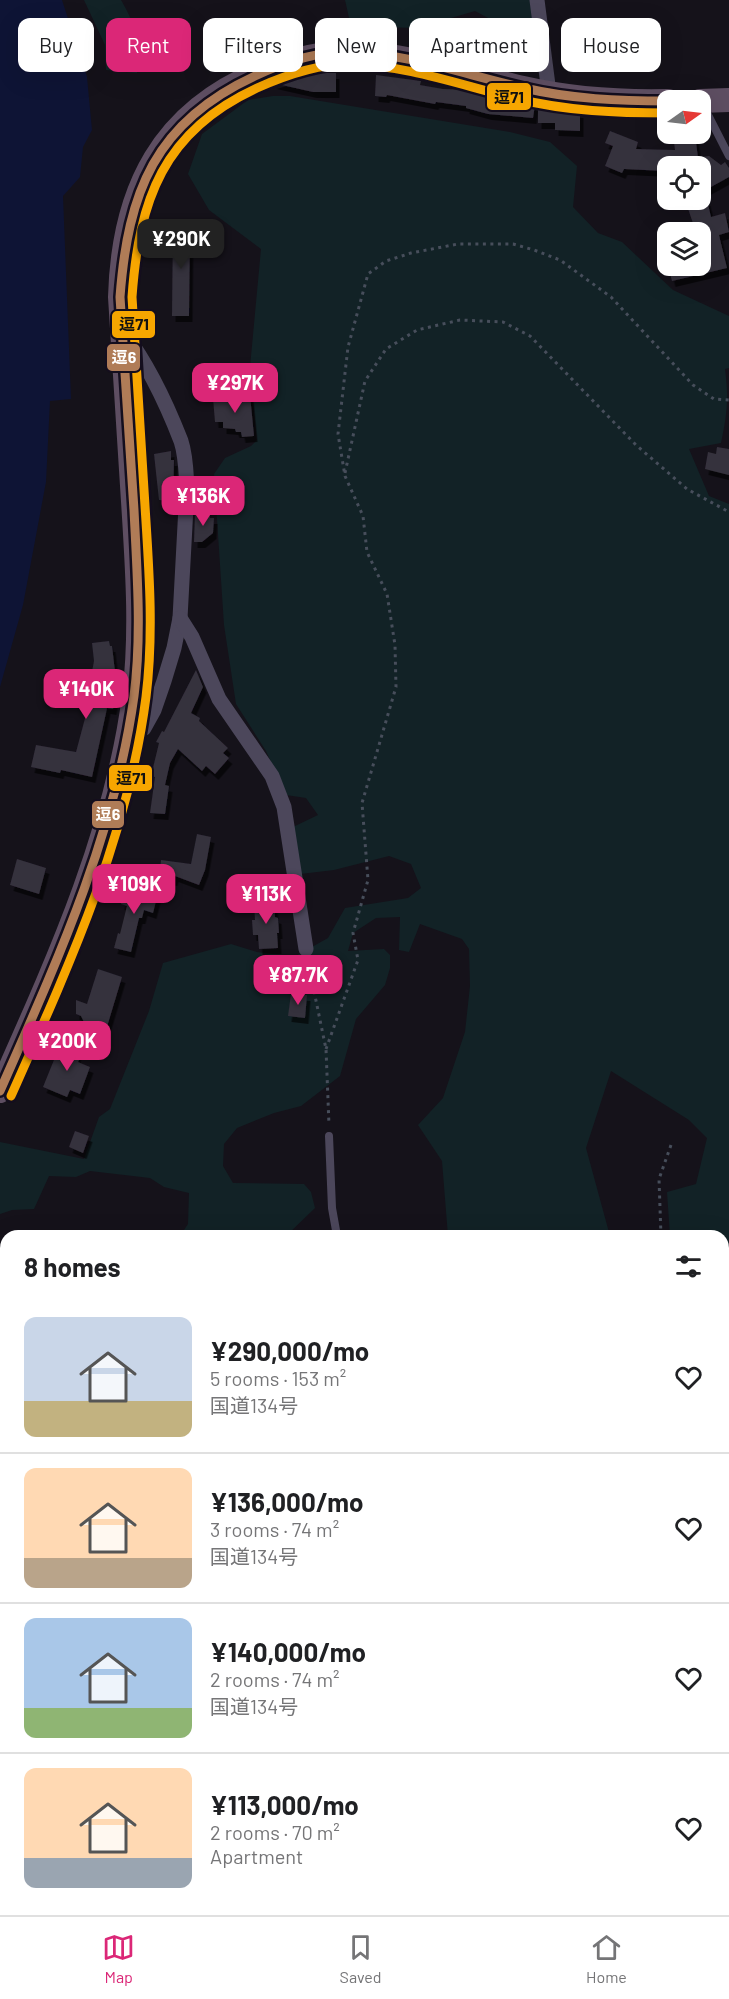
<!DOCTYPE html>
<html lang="en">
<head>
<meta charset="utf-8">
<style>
  :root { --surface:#fff; --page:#f2f2f2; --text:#202124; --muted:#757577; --line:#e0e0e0; --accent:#db2777 }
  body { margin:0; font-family:Barlow,"Noto Sans JP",sans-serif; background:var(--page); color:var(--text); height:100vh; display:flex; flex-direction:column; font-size:22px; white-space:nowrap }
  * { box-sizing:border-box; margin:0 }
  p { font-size:20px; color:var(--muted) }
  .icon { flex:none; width:33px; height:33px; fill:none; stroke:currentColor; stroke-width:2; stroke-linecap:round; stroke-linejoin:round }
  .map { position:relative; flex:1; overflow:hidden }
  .panel { position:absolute; left:0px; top:1230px; width:729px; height:686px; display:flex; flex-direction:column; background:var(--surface); border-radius:18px 18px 0 0; box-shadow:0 6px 24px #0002 }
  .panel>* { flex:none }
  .banner { position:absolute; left:18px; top:18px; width:693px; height:54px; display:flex; gap:12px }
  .needle { width:39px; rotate:76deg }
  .buttons { position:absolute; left:657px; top:90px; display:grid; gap:12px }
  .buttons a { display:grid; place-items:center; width:54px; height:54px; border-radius:12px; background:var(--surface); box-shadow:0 6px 24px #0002; font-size:30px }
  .price { position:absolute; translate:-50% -51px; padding:0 14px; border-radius:12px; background:var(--accent); color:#fff; font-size:20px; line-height:39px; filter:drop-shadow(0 2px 3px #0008) }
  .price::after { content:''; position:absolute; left:50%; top:36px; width:18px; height:14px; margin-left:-9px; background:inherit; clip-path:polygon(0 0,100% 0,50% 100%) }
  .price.on { background:#222; color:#fff }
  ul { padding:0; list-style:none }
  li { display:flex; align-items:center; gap:18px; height:150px; padding:0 24px }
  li+li { border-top:2px solid var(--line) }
  li span { display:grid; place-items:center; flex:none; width:168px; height:120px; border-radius:12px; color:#555 }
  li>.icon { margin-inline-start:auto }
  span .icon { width:72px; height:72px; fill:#fffc; stroke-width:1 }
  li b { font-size:26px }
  h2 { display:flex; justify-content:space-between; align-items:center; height:72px; padding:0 24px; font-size:26px }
  .pill { padding:0 21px; border-radius:12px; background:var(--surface); box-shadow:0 6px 24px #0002; font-size:21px; line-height:54px }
  .pill.on { background:var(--accent); color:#fff }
  .tabs { display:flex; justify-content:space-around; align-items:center; height:84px; border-top:2px solid var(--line); background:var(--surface); font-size:16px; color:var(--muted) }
  .tabs a { display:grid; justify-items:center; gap:3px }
  .tabs .on { color:var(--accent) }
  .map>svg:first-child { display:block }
</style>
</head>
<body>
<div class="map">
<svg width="729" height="1915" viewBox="0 0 729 1915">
  <defs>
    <filter id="shadow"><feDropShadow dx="3.5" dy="6" stdDeviation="0" flood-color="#0009"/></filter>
  </defs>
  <rect width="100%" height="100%" fill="#15121a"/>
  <g fill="#122226">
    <path d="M84,0H121C136,26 141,42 137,73L106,70L105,45Z"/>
    <path d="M345,0H530L535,43L475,11L417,28L380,27L375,31L350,22Z"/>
    <path d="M273,96H290L510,132L550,142L577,166L573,207L598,233L622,242L673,290L729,316V368L725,369C729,399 727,414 721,443L689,449L709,496L729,504V1341L723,1334V1236H670L667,1192L696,1184L707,1138L689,1120L611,1071L586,1148L610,1236H448L442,1161L418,1125L443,1098L465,1032L470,986L469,949L462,939L420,924L409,952L399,950L400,917L376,918L353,933L348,951L384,949L390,955V968L385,985L356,1019L340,1076L301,1106L274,1113L237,1128L224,1144L223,1166L233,1183L304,1184L311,1192L315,1208L286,1236L254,1234L253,1236H180L188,1224L189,1193L164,1187L150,1178L90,1171L76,1177L49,1176L34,1209L12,1210L0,1214V1142L84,1159L99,1117L110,1109L149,1011L163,963L231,944L257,952L294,957L328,938L345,908L408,898L421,888L411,864L389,856L334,870L300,874L293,827L318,815L306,798L286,795L266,751L236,704L224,625L214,474L225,458L251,446L257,440L250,367L261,249L209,210L188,174L202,134L248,100Z"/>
    <path d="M723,1483L729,1487V1915H425L432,1910H723Z"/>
    <path d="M6,1617V1797L0,1798V1639Z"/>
  </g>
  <path fill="#0e1435" d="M0,0H62L87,77L92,130L83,147L80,177L63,196L71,399L50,401L46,482L23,605L0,687Z"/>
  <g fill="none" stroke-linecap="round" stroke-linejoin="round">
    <g stroke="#0e1435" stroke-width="4.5">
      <path d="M723,1767L728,1762"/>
      <path d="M531,1915L537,1910"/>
    </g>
  </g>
  <g fill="#35303d" filter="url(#shadow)">
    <path d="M307,73H336V92H313L273,83Z"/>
    <path d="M376,75L421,81L420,85L443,89L470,90L535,105L533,118L488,114L466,108V106L436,102L435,104L387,95L386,97L375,96Z"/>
    <path d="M538,109L580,112V131L555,130V123H538Z"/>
    <path d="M610,131L638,142L636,149L675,150L673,134H695L699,166H665V171L624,169L622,173L605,166L613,146L605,143Z"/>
    <path d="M709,156L721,165L725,162L729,168V177L700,193V157Z"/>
    <path d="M685,200H707L711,217L725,213L729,232L719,235L727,268L672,281L668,266H700V232H696Z"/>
    <path d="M173,223L190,224L189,316H172Z"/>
    <path d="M250,395L254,436L242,437L241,432H236L235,429L223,428V422H215L213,398Z"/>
    <path d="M717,447L729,449V475L705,469L708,452L716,454Z"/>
    <path d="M171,451V460H174L173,501L159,500L154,454Z"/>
    <path d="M195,513L210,514V518H214L213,533L202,542H194Z"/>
    <path d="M109,641L110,646H112L116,680L118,681L113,709L107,708L106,713L92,777L61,770L60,773L31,767L36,745L76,752L91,696L88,693L94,661L92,643Z"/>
    <path d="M196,670L203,687L191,713L200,718L199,721L228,748L223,753L229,758L215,774L206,766L202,771L178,749L170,763L165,785L169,786L165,814L150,813L155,777L151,776L159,743L156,742L162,731L164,732Z"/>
    <path d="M197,834L211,837L205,870L199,885L175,876L174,880L159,878L161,860L191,864Z"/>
    <path d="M17,859L46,868L39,894L10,885Z"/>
    <path d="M130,887L158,893L153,913L144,910L142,918H139L131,952L114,948L118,933L120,934L127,906L121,904L123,893L129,894Z"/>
    <path d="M274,900L275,917L278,918L279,933H277L278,948L259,949L258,935H253L252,920H255L254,902Z"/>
    <path d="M98,969L122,977L103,1040L91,1036L81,1016L76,1014V1000L87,1004Z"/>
    <path d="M291,994L307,995L305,1018L288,1016Z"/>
    <path d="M64,1041L80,1048L76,1059L79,1060L78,1062L90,1067L80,1094L70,1090L67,1097L43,1087L58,1050L60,1051Z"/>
    <path d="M75,1131L89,1136L83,1153L69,1147Z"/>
  </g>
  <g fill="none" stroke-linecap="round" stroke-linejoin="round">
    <g stroke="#474e5b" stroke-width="3" stroke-dasharray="3 4.5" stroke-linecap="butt">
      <path d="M345,473L365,381L386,349L417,330L460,320L503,322L530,336L636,445L687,489L729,512"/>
      <path d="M308,962L326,1049L329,1125"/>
      <path d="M326,1049L358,960L353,933L368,880L362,803L396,687L395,645L387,594L367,552L363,516L345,476L338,434L348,347L368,274L386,261L411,253L458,244H513L534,250L560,260L611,297L693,385L714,399L729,400"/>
      <path d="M661,1236L659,1179L671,1145"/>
      <path d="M723,1366L729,1375"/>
      <path d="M0,1473L6,1476"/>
    </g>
    <g stroke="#4c475b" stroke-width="8">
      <path d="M703,105L729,156"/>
      <path d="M329,1136L332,1208L337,1236"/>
      <path d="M0,1364L6,1367"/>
      <path d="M0,1848L6,1853"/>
      <path d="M38,1910L41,1915"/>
    </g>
    <g stroke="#4c475b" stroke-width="15">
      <path d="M537,0L549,93"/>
      <path d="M124,333C147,363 167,405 181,441C186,456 186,472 187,488L180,618L174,648L164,681L154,710L144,728L129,727"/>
      <path d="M180,618L192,637L219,699L272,776L284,807L306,949"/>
      <path d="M723,1730L729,1728"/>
      <path d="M149,1915V1910"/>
      <path d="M327,1915L330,1910"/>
    </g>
    <g stroke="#5e4e62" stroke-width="24">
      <path d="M700,101L729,100"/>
      <path d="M0,1091C56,965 116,835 134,696C142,632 137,566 133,501C129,433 124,365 120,297C123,190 162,110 267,70C293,60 322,52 350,52C409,54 467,75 523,88C571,99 619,102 668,101"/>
    </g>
    <defs>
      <path id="bus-1" d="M0,1091C56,964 115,835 134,696C142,635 137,572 134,510C129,439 124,368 120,297C128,192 155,122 255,76C284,62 318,51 351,52C410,54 466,75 524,88C571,99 619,101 668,101"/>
      <path id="bus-2" d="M11,1096C68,968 128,837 146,697C154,633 149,569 145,506C141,436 136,367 132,297C139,200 163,131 257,88C286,75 317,64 349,64C407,65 463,86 518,99C567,111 617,113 668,113"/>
    </defs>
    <use href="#bus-1" stroke="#140e1e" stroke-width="14"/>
    <use href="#bus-2" stroke="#140e1e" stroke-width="14"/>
    <use href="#bus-1" stroke="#b07c57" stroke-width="9"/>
    <use href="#bus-2" stroke="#f7a600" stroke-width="9"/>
  </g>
  <g stroke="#140e1e" stroke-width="2">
    <rect x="486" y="82" width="46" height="29" rx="6" fill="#f7a600"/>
    <rect x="111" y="310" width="45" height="29" rx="6" fill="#f7a600"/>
    <rect x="106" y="343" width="35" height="29" rx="6" fill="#b07c57"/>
    <rect x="108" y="764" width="45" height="28" rx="6" fill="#f7a600"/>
    <rect x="91" y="800" width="34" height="29" rx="6" fill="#b07c57"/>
  </g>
  <g font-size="16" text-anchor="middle" font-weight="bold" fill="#fff">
    <text x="124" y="363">逗6</text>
    <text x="108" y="820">逗6</text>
  </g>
  <g font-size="16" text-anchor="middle" font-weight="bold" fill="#111">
    <text x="509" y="103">逗71</text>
    <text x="134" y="330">逗71</text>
    <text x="131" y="784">逗71</text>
  </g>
</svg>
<div class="buttons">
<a><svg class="needle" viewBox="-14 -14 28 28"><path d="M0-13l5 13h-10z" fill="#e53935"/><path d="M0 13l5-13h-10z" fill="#757577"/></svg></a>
<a><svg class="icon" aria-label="locate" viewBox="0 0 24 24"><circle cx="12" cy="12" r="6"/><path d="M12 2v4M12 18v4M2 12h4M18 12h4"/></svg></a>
<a><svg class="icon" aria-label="layers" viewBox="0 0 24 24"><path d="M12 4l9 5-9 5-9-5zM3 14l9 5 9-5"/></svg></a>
</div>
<b class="price on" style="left:181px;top:270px">¥290K</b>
<b class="price" style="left:235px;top:414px">¥297K</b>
<b class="price" style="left:203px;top:527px">¥136K</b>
<b class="price" style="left:86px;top:720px">¥140K</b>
<b class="price" style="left:134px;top:915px">¥109K</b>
<b class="price" style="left:266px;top:925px">¥113K</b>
<b class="price" style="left:298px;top:1006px">¥87.7K</b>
<b class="price" style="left:67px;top:1072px">¥200K</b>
<div class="banner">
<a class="pill">Buy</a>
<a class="pill on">Rent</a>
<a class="pill">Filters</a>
<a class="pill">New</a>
<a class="pill">Apartment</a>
<a class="pill">House</a>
</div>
<section class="panel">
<h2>8 homes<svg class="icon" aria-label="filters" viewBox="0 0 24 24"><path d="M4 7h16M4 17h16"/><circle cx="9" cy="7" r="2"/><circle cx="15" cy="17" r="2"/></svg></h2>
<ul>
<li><span style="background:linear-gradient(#c9d6e8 70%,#c2b280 0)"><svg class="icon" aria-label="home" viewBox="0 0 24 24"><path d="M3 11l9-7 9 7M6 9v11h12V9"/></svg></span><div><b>¥290,000/mo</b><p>5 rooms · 153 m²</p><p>国道134号</p></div><svg class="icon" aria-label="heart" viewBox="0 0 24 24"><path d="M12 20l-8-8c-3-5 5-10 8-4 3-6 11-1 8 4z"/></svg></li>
<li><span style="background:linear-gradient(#ffd9b3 75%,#b9a48a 0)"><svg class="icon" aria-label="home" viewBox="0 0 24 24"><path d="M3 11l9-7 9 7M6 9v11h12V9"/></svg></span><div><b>¥136,000/mo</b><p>3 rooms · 74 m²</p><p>国道134号</p></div><svg class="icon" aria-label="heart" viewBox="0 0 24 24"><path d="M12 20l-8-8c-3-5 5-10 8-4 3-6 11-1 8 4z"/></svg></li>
<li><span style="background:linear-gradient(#a9c7e8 75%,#8fb573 0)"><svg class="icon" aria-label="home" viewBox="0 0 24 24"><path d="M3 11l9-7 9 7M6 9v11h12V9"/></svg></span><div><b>¥140,000/mo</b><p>2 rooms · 74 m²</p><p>国道134号</p></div><svg class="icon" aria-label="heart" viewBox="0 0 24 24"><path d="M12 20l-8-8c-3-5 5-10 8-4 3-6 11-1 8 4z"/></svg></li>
<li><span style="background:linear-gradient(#ffd9b3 75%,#9aa5b1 0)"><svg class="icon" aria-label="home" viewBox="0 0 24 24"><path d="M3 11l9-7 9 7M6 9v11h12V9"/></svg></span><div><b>¥113,000/mo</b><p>2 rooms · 70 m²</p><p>Apartment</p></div><svg class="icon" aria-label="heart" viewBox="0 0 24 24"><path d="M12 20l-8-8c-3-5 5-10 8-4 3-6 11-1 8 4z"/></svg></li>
</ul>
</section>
</div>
<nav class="tabs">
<a class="on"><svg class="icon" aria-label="map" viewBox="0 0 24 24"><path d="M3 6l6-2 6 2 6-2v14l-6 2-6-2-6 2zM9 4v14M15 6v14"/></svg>Map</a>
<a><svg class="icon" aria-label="saved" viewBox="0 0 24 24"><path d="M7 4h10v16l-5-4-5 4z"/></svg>Saved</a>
<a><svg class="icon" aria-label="home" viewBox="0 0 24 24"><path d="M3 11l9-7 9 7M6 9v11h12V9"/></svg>Home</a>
</nav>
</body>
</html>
